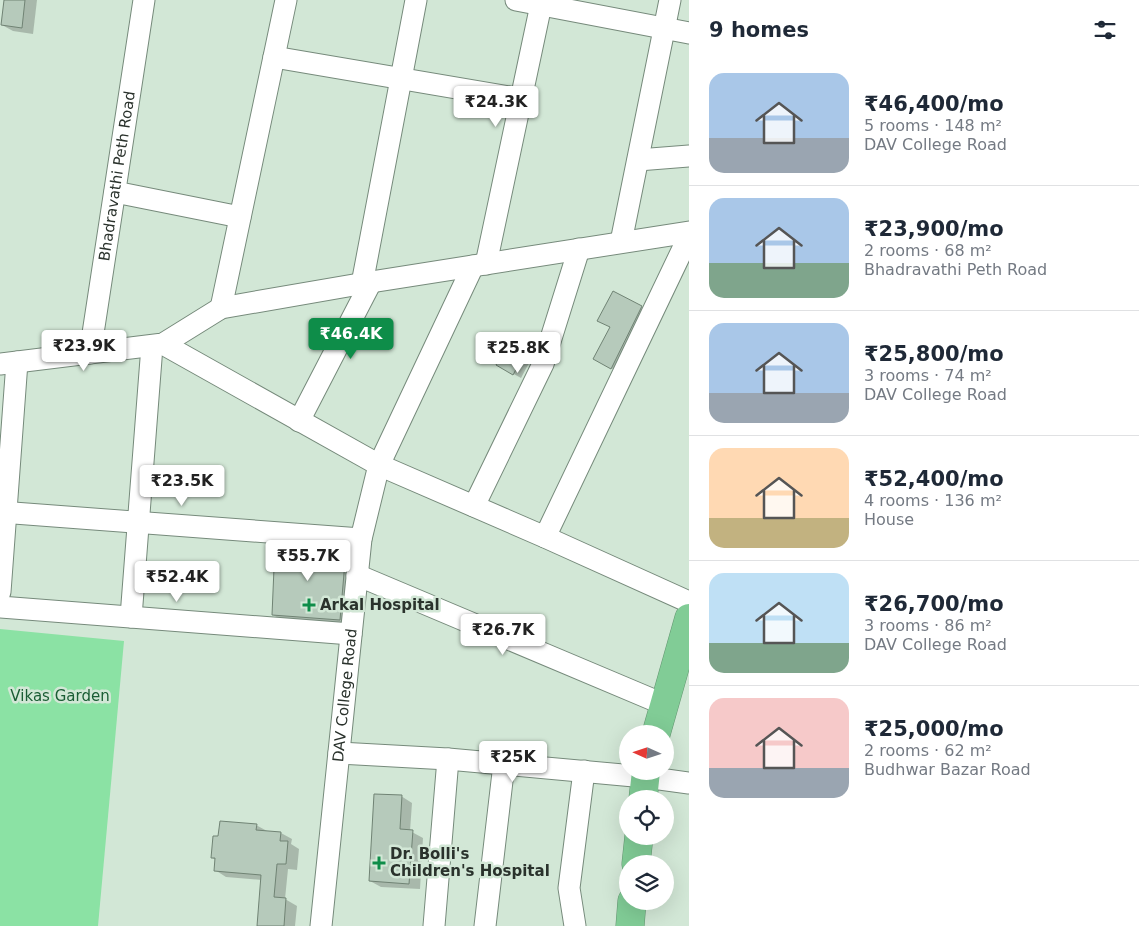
<!DOCTYPE html>
<html lang="en">
<head>
<meta charset="utf-8">
<style>
  :root { --surface:#fff; --page:#f6f6f7; --text:#1f2937; --muted:#747a83; --line:#e0e1e3; --accent:#0e8d49 }
  body { margin:0; font-family:"DejaVu Sans",sans-serif; background:var(--page); color:var(--text); height:100vh; display:flex; flex-direction:column; font-size:19px; white-space:nowrap }
  * { box-sizing:border-box; margin:0 }
  p { font-size:16px; color:var(--muted) }
  .icon { flex:none; width:28px; height:28px; fill:none; stroke:currentColor; stroke-width:2; stroke-linecap:round; stroke-linejoin:round }
  .map { position:relative; flex:1; overflow:hidden }
  .panel { display:flex; flex-direction:column; background:var(--surface); width:450px }
  .panel>* { flex:none }
  .needle { width:32px; rotate:273deg }
  .buttons { position:absolute; left:619px; top:725px; display:grid; gap:10px }
  .buttons a { display:grid; place-items:center; width:55px; height:55px; border-radius:50%; background:var(--surface); box-shadow:0 5px 20px #0002; font-size:25px }
  .price { position:absolute; translate:-50% -42px; padding:0 11px; border-radius:5px; background:#fff; color:#222; font-size:16px; line-height:32px; filter:drop-shadow(0 1px 2px #0008) }
  .price::after { content:''; position:absolute; left:50%; top:30px; width:15px; height:11px; margin-left:-8px; background:inherit; clip-path:polygon(0 0,100% 0,50% 100%) }
  .price.selected { background:var(--accent); color:#fff }
  ul { padding:0; list-style:none }
  li { display:flex; align-items:center; gap:15px; height:125px; padding:0 20px }
  li+li { border-top:1px solid var(--line) }
  li span { display:grid; place-items:center; flex:none; width:140px; height:100px; border-radius:15px; color:#555 }
  li>.icon { margin-inline-start:auto }
  span .icon { width:60px; height:60px; fill:#fffc; stroke-width:1 }
  li b { font-size:21px }
  h2 { display:flex; justify-content:space-between; align-items:center; height:60px; padding:0 20px; font-size:21px }
  main { display:flex; flex:1; min-height:0 }
  .map>svg:first-child { display:block }
</style>
</head>
<body>
<main>
<div class="map">
<svg width="689" height="926" viewBox="0 0 689 926">
  <rect width="100%" height="100%" fill="#d2e7d6"/>
  <path fill="#8be2a4" d="M0,629L124,641L98,926H0Z"/>
  <g fill="#0003">
    <path d="M5,0H37L33,34L13,31L2,25Z"/>
    <path d="M641,307L652,313L622,374L606,365L611,327Z"/>
    <path d="M512,339L535,352L521,378L498,365Z"/>
    <path d="M345,552L360,560L354,628L287,623L273,615Z"/>
    <path d="M401,796L412,803L410,831L423,838L420,889L381,887L370,881Z"/>
    <path d="M256,825L267,831L281,833L292,839L291,844L299,849L297,870L288,869L285,899L297,906L295,926H258L262,880L226,877L215,870L216,860L212,858Z"/>
  </g>
  <g fill="#b6cabb" stroke="#708374">
    <path d="M4,0H25L22,28L1,25Z"/>
    <path d="M613,291L642,306L611,369L593,359L610,327L597,321Z"/>
    <path d="M511,337L528,347L513,375L496,365Z"/>
    <path d="M275,545L346,550L340,620L272,615Z"/>
    <path d="M374,794L402,795L400,829L413,830L409,884L369,881Z"/>
    <path d="M220,821L257,824L256,830L281,832L280,841H288L286,864H277L274,897L286,898L284,926H257L261,875L214,871L215,858H211L213,836H218Z"/>
  </g>
  <g fill="none" stroke-linecap="round" stroke-linejoin="round">
    <defs>
      <g id="minor">
        <path d="M516,0L689,33"/>
        <path d="M274,57L521,99"/>
        <path d="M638,160L689,156"/>
        <path d="M115,192L240,217"/>
        <path d="M621,242L670,0"/>
        <path d="M486,264L542,0"/>
        <path d="M362,284L416,0"/>
        <path d="M221,308L286,0"/>
        <path d="M163,344L379,465L545,537L689,602"/>
        <path id="s1" d="M90,353L144,0"/>
        <path d="M0,364L163,344L221,308L371,282L689,232"/>
        <path d="M299,421L371,282"/>
        <path d="M474,506L543,364L579,249"/>
        <path d="M0,512L361,539"/>
        <path d="M545,537L689,236"/>
        <path d="M357,575L663,704"/>
        <path d="M0,592L17,362"/>
        <path d="M0,607L351,634"/>
        <path d="M131,617L152,346"/>
        <path d="M339,753L448,759L645,777L689,783"/>
        <path id="s2" d="M321,926L361,539L379,465L473,266"/>
        <path d="M434,926L448,759"/>
        <path d="M485,926L504,764"/>
        <path d="M575,926L569,888L584,771"/>
      </g>
      <g id="highway">
        <path d="M656,734L689,618"/>
        <path d="M643,799L646,771"/>
        <path d="M636,864L639,836"/>
        <path d="M630,926L632,901"/>
      </g>
    </defs>
    <use href="#minor" stroke="#768a7b" stroke-width="23"/>
    <use href="#highway" stroke="#639671" stroke-width="29"/>
    <use href="#minor" stroke="#fff" stroke-width="21"/>
    <use href="#highway" stroke="#81cc96" stroke-width="28"/>
  </g>
  <g fill="#0e8d49" stroke="#d2e7d6" stroke-width="2">
    <path d="M306.5 597.5h5v5h5v5h-5v5h-5v-5h-5v-5h5z"/>
    <path d="M376.5 855.5h5v5h5v5h-5v5h-5v-5h-5v-5h5z"/>
  </g>
  <g text-anchor="middle" stroke-width="5" stroke-linejoin="round" paint-order="stroke">
    <g font-size="15" fill="#2a322c" stroke="#d2e7d6">
      <text dy="5" stroke="none"><textPath href="#s1" startOffset="179">Bhadravathi Peth Road</textPath></text>
      <text dy="5" stroke="none"><textPath href="#s2" startOffset="232">DAV College Road</textPath></text>
    </g>
    <g font-size="15" font-weight="bold" fill="#2a322c" stroke="#d2e7d6" text-anchor="start">
      <text x="320" y="610">Arkal Hospital</text>
      <text x="390" y="859">Dr. Bolli's<tspan x="390" dy="17">Children's Hospital</tspan></text>
    </g>
    <g font-size="15" fill="#1a5d34" stroke="#d2e7d6">
      <text x="60" y="701">Vikas Garden</text>
    </g>
  </g>
</svg>
<div class="buttons">
<a><svg class="needle" viewBox="-14 -14 28 28"><path d="M0-13l5 13h-10z" fill="#e53935"/><path d="M0 13l5-13h-10z" fill="#747a83"/></svg></a>
<a><svg class="icon" aria-label="locate" viewBox="0 0 24 24"><circle cx="12" cy="12" r="6"/><path d="M12 2v4M12 18v4M2 12h4M18 12h4"/></svg></a>
<a><svg class="icon" aria-label="layers" viewBox="0 0 24 24"><path d="M12 4l9 5-9 5-9-5zM3 14l9 5 9-5"/></svg></a>
</div>
<b class="price" style="left:496px;top:128px">₹24.3K</b>
<b class="price selected" style="left:351px;top:360px">₹46.4K</b>
<b class="price" style="left:84px;top:372px">₹23.9K</b>
<b class="price" style="left:518px;top:374px">₹25.8K</b>
<b class="price" style="left:182px;top:507px">₹23.5K</b>
<b class="price" style="left:308px;top:582px">₹55.7K</b>
<b class="price" style="left:177px;top:603px">₹52.4K</b>
<b class="price" style="left:503px;top:656px">₹26.7K</b>
<b class="price" style="left:513px;top:783px">₹25K</b>
</div>
<section class="panel">
<h2>9 homes<svg class="icon" aria-label="filters" viewBox="0 0 24 24"><path d="M4 7h16M4 17h16"/><circle cx="9" cy="7" r="2"/><circle cx="15" cy="17" r="2"/></svg></h2>
<ul>
<li><span style="background:linear-gradient(#a9c7e8 65%,#9aa5b1 0)"><svg class="icon" aria-label="home" viewBox="0 0 24 24"><path d="M3 11l9-7 9 7M6 9v11h12V9"/></svg></span><div><b>₹46,400/mo</b><p>5 rooms · 148 m²</p><p>DAV College Road</p></div></li>
<li><span style="background:linear-gradient(#a9c7e8 65%,#7fa58c 0)"><svg class="icon" aria-label="home" viewBox="0 0 24 24"><path d="M3 11l9-7 9 7M6 9v11h12V9"/></svg></span><div><b>₹23,900/mo</b><p>2 rooms · 68 m²</p><p>Bhadravathi Peth Road</p></div></li>
<li><span style="background:linear-gradient(#a9c7e8 70%,#9aa5b1 0)"><svg class="icon" aria-label="home" viewBox="0 0 24 24"><path d="M3 11l9-7 9 7M6 9v11h12V9"/></svg></span><div><b>₹25,800/mo</b><p>3 rooms · 74 m²</p><p>DAV College Road</p></div></li>
<li><span style="background:linear-gradient(#ffd9b3 70%,#c2b280 0)"><svg class="icon" aria-label="home" viewBox="0 0 24 24"><path d="M3 11l9-7 9 7M6 9v11h12V9"/></svg></span><div><b>₹52,400/mo</b><p>4 rooms · 136 m²</p><p>House</p></div></li>
<li><span style="background:linear-gradient(#bfe0f5 70%,#7fa58c 0)"><svg class="icon" aria-label="home" viewBox="0 0 24 24"><path d="M3 11l9-7 9 7M6 9v11h12V9"/></svg></span><div><b>₹26,700/mo</b><p>3 rooms · 86 m²</p><p>DAV College Road</p></div></li>
<li><span style="background:linear-gradient(#f6c9c9 70%,#9aa5b1 0)"><svg class="icon" aria-label="home" viewBox="0 0 24 24"><path d="M3 11l9-7 9 7M6 9v11h12V9"/></svg></span><div><b>₹25,000/mo</b><p>2 rooms · 62 m²</p><p>Budhwar Bazar Road</p></div></li>
</ul>
</section>
</main>
</body>
</html>
